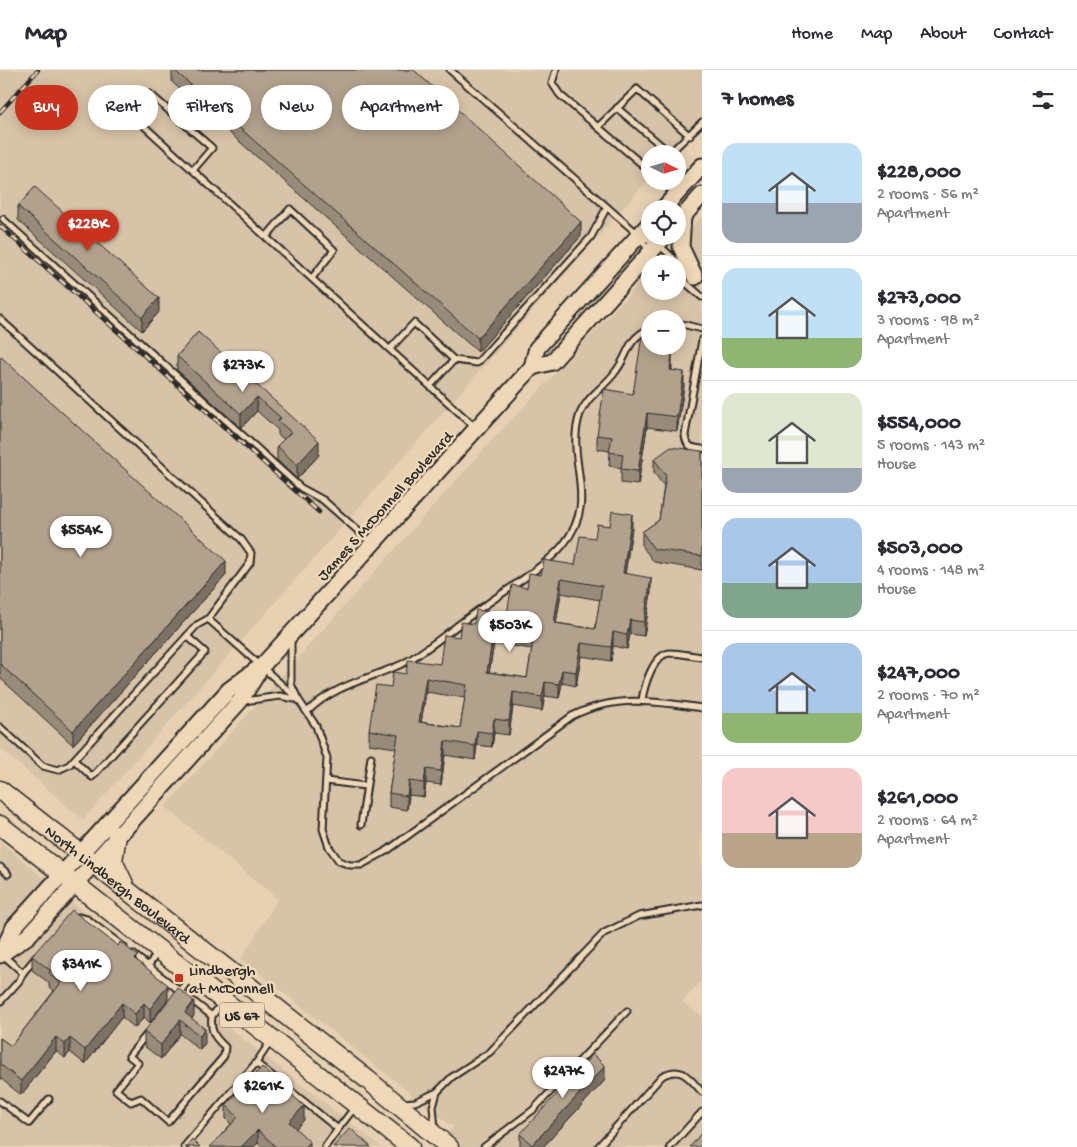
<!DOCTYPE html>
<html lang="en">
<head>
<meta charset="utf-8">
<style>
  :root { --surface:#fff; --page:#f7f7f7; --text:#2b2b33; --muted:#7c7c81; --line:#e1e1e2; --accent:#c8321e }
  body { margin:0; font-family:"Gochi Hand",sans-serif; background:var(--page); color:var(--text); height:100vh; display:flex; flex-direction:column; font-size:19px; white-space:nowrap }
  * { box-sizing:border-box; margin:0 }
  p { font-size:16px; color:var(--muted) }
  .icon { flex:none; width:28px; height:28px; fill:none; stroke:currentColor; stroke-width:2; stroke-linecap:round; stroke-linejoin:round }
  .map { position:relative; flex:1; overflow:hidden }
  .side { display:flex; flex-direction:column; background:var(--surface); width:375px }
  .side>* { flex:none }
  .banner { position:absolute; left:15px; top:15px; width:475px; height:45px; display:flex; gap:10px }
  .needle { width:32px; rotate:95deg }
  .tools { position:absolute; left:641px; top:75px; display:grid; gap:10px }
  .tools a { display:grid; place-items:center; width:45px; height:45px; border-radius:50%; background:var(--surface); box-shadow:0 2px 12px #0003; font-size:25px }
  .price { position:absolute; translate:-50% -42px; padding:0 11px; border-radius:18px; background:#fff; color:#222; font-size:16px; line-height:32px; filter:drop-shadow(0 1px 2px #0008) }
  .price::after { content:''; position:absolute; left:50%; top:30px; width:15px; height:11px; margin-left:-8px; background:inherit; clip-path:polygon(0 0,100% 0,50% 100%) }
  .price.on { background:var(--accent); color:#fff }
  ul { padding:0; list-style:none }
  li { display:flex; align-items:center; gap:15px; height:125px; padding:0 20px }
  li+li { border-top:1px solid var(--line) }
  li span { display:grid; place-items:center; flex:none; width:140px; height:100px; border-radius:15px; color:#555 }
  li>.icon { margin-inline-start:auto }
  span .icon { width:60px; height:60px; fill:#fffc; stroke-width:1 }
  li b { font-size:21px }
  h2 { display:flex; justify-content:space-between; align-items:center; height:60px; padding:0 20px; font-size:21px }
  .pill { padding:0 18px; border-radius:22px; background:var(--surface); box-shadow:0 2px 12px #0003; font-size:18px; line-height:45px }
  .pill.on { background:var(--accent); color:#fff }
  header { display:flex; align-items:center; gap:30px; box-sizing:border-box; height:70px; padding:0 25px; background:var(--surface); border-bottom:1px solid var(--line) }
  header strong { font-size:24px }
  nav { display:flex; gap:28px; margin-inline-start:auto; font-size:18px }
  main { display:flex; flex:1; min-height:0 }
  .map>svg:first-child { display:block }
</style>
</head>
<body>
<header>
<strong>Map</strong>
<nav><a>Home</a><a>Map</a><a>About</a><a>Contact</a></nav>
</header>
<main>
<div class="map">
<svg width="702" height="1077" viewBox="0 0 702 1077">
  <rect width="100%" height="100%" fill="#e7d1b2"/>
  <filter id="ink" filterUnits="userSpaceOnUse"><feTurbulence type="fractalNoise" baseFrequency=".02" numOctaves="2"/><feDisplacementMap in="SourceGraphic" scale="10" xChannelSelector="R" yChannelSelector="G"/><feConvolveMatrix kernelMatrix="1 2 1 2 8 2 1 2 1" color-interpolation-filters="sRGB"/></filter>
  <g filter="url(#ink)">
    <g fill="#d7c3a7" fill-rule="evenodd">
      <path d="M0,0H702V50L672,84H650V108L83,750L0,678Z"/>
      <path d="M702,146V911L682,932L702,946V1077H438L453,1057L241,889L278,829L165,737L486,377L650,202V221H678V194H658ZM650,249H678V276H650Z"/>
      <path d="M0,771L91,849L381,1077H0Z"/>
    </g>
    <g fill="none" stroke-linecap="round" stroke-linejoin="round">
      <defs>
        <g id="lane">
          <path d="M450,0L639,165L658,174L685,199"/>
          <path d="M556,0L552,13L560,25L650,101"/>
          <path d="M617,38L670,83"/>
          <path d="M598,57L637,19L690,66"/>
          <path d="M669,84L702,52"/>
          <path d="M193,100L212,78L150,24L132,45L476,358"/>
          <path d="M661,111L676,124"/>
          <path d="M3,149L301,418L323,430L372,473"/>
          <path d="M266,167L290,139L334,180L312,208"/>
          <path d="M641,168L650,183L663,194"/>
          <path d="M678,206L702,227"/>
          <path d="M0,249L241,469L251,483L250,493L208,549L197,555L69,695L58,700L43,696L0,657"/>
          <path d="M678,253L702,259"/>
          <path d="M702,270L685,365C686,376 691,378 702,379"/>
          <path d="M390,279L414,253L454,290"/>
          <path d="M430,316L454,290L477,293L591,167L607,137"/>
          <path d="M208,549L298,629L316,656L327,688L323,759L329,777L339,791L350,795H361L388,780L572,646C615,624 657,631 702,638"/>
          <path d="M291,569V614L298,629"/>
          <path d="M642,630C644,617 653,584 670,583C680,583 692,586 702,587"/>
          <path d="M244,631L280,626L295,629"/>
          <path d="M308,641C334,615 369,609 402,594C423,584 453,558 473,544C498,525 544,498 563,475C601,429 564,391 580,344C587,326 605,317 616,301C631,281 625,271 650,258"/>
          <path d="M74,690L92,707L205,582L187,566"/>
          <path d="M326,711L365,716"/>
          <path d="M361,755L371,687"/>
          <path d="M0,797L8,804"/>
          <path d="M78,847L87,849L124,877"/>
          <path d="M133,884L148,896"/>
          <path d="M23,903L36,887"/>
          <path d="M177,926L190,908"/>
          <path d="M0,932L19,911L23,903L4,886"/>
          <path d="M212,946L222,933"/>
          <path d="M147,964L129,986L138,993L116,1020L131,1032L141,1028L168,1052L224,986L225,977C214,967 210,961 212,946L148,896L158,882"/>
          <path d="M271,971L256,993L338,1059L355,1037"/>
          <path d="M0,1031L29,1053L49,1029"/>
          <path d="M403,1033L415,1032L437,1022L452,1007L490,982L604,863L639,846L702,835"/>
          <path d="M435,1058L433,1037L437,1022"/>
          <path d="M184,1077L256,993"/>
          <path d="M325,1077L338,1059"/>
          <path d="M484,1077L533,1040L627,941"/>
          <path d="M598,1077L662,1006C682,995 689,1008 702,1022"/>
          <path d="M670,1077L702,1042"/>
        </g>
        <g id="primary">
          <path d="M663,139L702,96"/>
          <path d="M683,145L681,177L695,207"/>
          <path d="M678,152L702,125"/>
          <path d="M532,297L552,292L665,166"/>
          <path d="M2,882L14,857L229,620L256,600"/>
          <path d="M0,885L28,866L240,631L262,596L532,297L537,278L650,153"/>
        </g>
        <g id="highway">
          <path id="s1" d="M0,720L368,1010L449,1077"/>
          <path d="M0,755L410,1077"/>
          <path d="M117,765L113,791L124,814"/>
        </g>
      </defs>
      <use href="#lane" stroke="#2b2b2b" stroke-width="9"/>
      <use href="#primary" stroke="#2b2b2b" stroke-width="19"/>
      <use href="#highway" stroke="#2b2b2b" stroke-width="21"/>
      <use href="#lane" stroke="#efd8b8" stroke-width="5"/>
      <use href="#primary" stroke="#efd8b8" stroke-width="15"/>
      <use href="#highway" stroke="#efd8b8" stroke-width="18"/>
      <defs>
        <g id="rail">
          <path d="M0,42L38,0"/>
          <path d="M0,156L319,442"/>
        </g>
      </defs>
      <use href="#rail" stroke="#2b2b2b" stroke-width="4.5"/>
      <use href="#rail" stroke="#efd8b8" stroke-width="2.5" stroke-dasharray="8" stroke-linecap="butt"/>
    </g>
    <g fill="#998b79" stroke="#2b2b2b" fill-rule="evenodd">
      <path d="M172,0H414L581,166L478,282L172,12Z"/>
      <path d="M18,136L159,242L142,261L18,150Z"/>
      <path d="M198,262L319,385L297,409L277,390V376L284,369L278,365V360L257,341L241,358L177,300V286Z"/>
      <path d="M660,276V283L684,316L677,361L647,357L638,415L621,413V398L609,396L610,381L597,379V365L633,324Z"/>
      <path d="M0,286L226,505L73,675L0,608Z"/>
      <path d="M702,381V500L654,492L642,476V462L659,450L664,416L654,403V389Z"/>
      <path d="M610,456L632,458L625,504L651,522L644,566L630,564L627,579L613,576L611,591L581,586L576,616L562,613L559,628L545,626L542,641L513,636L509,665L494,663L492,677L477,675L475,690L445,685L441,715L426,713L424,727L409,725L407,740L389,737V723L396,678L369,674V660L391,617L406,604L440,594L459,567L474,554L507,544L527,518L541,505L575,495L595,468ZM561,523L600,530L595,559L556,553ZM494,573L532,579L527,608L489,602ZM426,622L465,628L460,658L421,652Z"/>
      <path d="M118,876L138,891L168,929L150,953L144,947L135,958L122,947L85,994L70,982L65,988L56,981L21,1025L0,1008V968L11,976L54,921L49,917V913L32,900V886Z"/>
      <path d="M194,945L192,949L205,973L200,980L180,964L161,989L144,976V962Z"/>
      <path d="M605,1010L543,1077H520V1064Z"/>
      <path d="M226,1035L304,1050L296,1058L310,1077H261L258,1073L254,1077H210L231,1054L226,1049Z"/>
    </g>
    <g fill="#7d7163" stroke="#2b2b2b">
      <path d="M581,152V166L478,282V268Z"/>
      <path d="M159,228V242L142,261V247Z"/>
      <path d="M659,276H660V282L658,297V283Z"/>
      <path d="M672,285V299L670,314V300Z"/>
      <path d="M684,302V316L677,361V347Z"/>
      <path d="M257,327V341L241,358V344Z"/>
      <path d="M647,343V357L638,415V401Z"/>
      <path d="M319,371V385L297,409V395Z"/>
      <path d="M632,444V458L623,517V503Z"/>
      <path d="M226,491V505L73,675V661Z"/>
      <path d="M651,508V522L644,566V552Z"/>
      <path d="M561,509V523L554,567V553Z"/>
      <path d="M630,550V564L627,579V565Z"/>
      <path d="M494,559V573L487,616V602Z"/>
      <path d="M613,562V576L611,591V577Z"/>
      <path d="M581,573V586L576,616V602Z"/>
      <path d="M562,600V613L559,628V614Z"/>
      <path d="M426,608V622L419,666V652Z"/>
      <path d="M545,612V626L542,641V627Z"/>
      <path d="M513,622V636L509,665V651Z"/>
      <path d="M494,649V663L492,677V663Z"/>
      <path d="M477,661V675L475,690V676Z"/>
      <path d="M445,671V685L441,715V701Z"/>
      <path d="M426,699V713L424,727V713Z"/>
      <path d="M409,711V725L407,740V726Z"/>
      <path d="M168,915V929L150,953V939Z"/>
      <path d="M194,931V945L186,956L185,943Z"/>
      <path d="M122,933V947L85,994V980Z"/>
      <path d="M144,933V947L135,958V944Z"/>
      <path d="M180,950V964L161,989V975Z"/>
      <path d="M205,959V973L200,980V966Z"/>
      <path d="M56,967V981L21,1025V1011Z"/>
      <path d="M70,968V982L65,988V974Z"/>
      <path d="M605,996V1010L543,1077H532V1075Z"/>
      <path d="M304,1036V1050L289,1066V1052Z"/>
      <path d="M258,1060V1073L254,1077H241Z"/>
      <path d="M310,1072V1077H305Z"/>
    </g>
    <g fill="#b2a28d" stroke="#2b2b2b" fill-rule="evenodd">
      <path d="M174,0H414L581,152L478,268Z"/>
      <path d="M35,117L159,228L142,247L18,136Z"/>
      <path d="M198,262L319,371L297,395L277,376L291,362L278,351L281,348L257,327L241,344L177,286Z"/>
      <path d="M642,266L650,267V276H659L658,283L672,285L670,300L684,302L677,347L647,343L638,401L621,399L623,384L609,382L612,367L597,365L604,319L633,324Z"/>
      <path d="M0,286L226,491L73,661L0,594Z"/>
      <path d="M671,377L702,381V486L654,479L642,462L659,450L666,405L654,389Z"/>
      <path d="M612,441L632,444L623,503L651,508L644,552L630,550L627,565L613,562L611,577L581,573L576,602L562,600L559,614L545,612L542,627L513,622L509,651L494,649L492,663L477,661L475,676L445,671L441,701L426,699L424,713L409,711L407,726L389,723L398,665L369,660L376,615L391,617L393,602L406,604L408,590L440,594L444,565L459,567L461,552L474,554L476,540L507,544L512,515L527,518L529,503L541,505L544,490L575,495L580,466L595,468L597,454L610,456ZM561,509L602,516L595,559L554,553ZM494,559L534,565L527,608L487,602ZM426,608L467,615L460,658L419,652Z"/>
      <path d="M72,840L118,876L120,872L138,886L135,889L168,915L150,939L144,933L135,944L122,933L85,980L70,968L65,974L56,967L21,1011L0,994V968L11,976L61,913L49,903L51,901L32,886Z"/>
      <path d="M178,918L194,931L185,943L205,959L200,966L180,950L161,975L144,962Z"/>
      <path d="M593,984L605,996L532,1075L520,1064Z"/>
      <path d="M262,997L304,1036L289,1052L310,1072L305,1077H276L258,1060L241,1077H210L238,1047L226,1035Z"/>
      <path d="M350,1058L371,1077H333Z"/>
      <path d="M702,1062V1077H690Z"/>
      <path d="M192,1069L200,1077H185Z"/>
    </g>
  </g>
  <rect fill="#c8321e" stroke="#efd8b8" stroke-width="2" x="174" y="903" width="10" height="10" rx="2.5"/>
  <g text-anchor="middle" stroke-width="5" stroke-linejoin="round" paint-order="stroke">
    <rect fill="#efd8b8" stroke="#665f55" stroke-width="1" x="219.5" y="932.5" width="45" height="25" rx="4"/>
    <g font-size="15" font-weight="bold" fill="#2b2b2b">
      <text x="242" y="950">US 67</text>
    </g>
    <g font-size="16" fill="#2b2b2b" stroke="#efd8b8">
      <text transform="translate(384 435) rotate(-48)" y="6">James S McDonnell Boulevard</text>
      <text dy="6" stroke="none"><textPath href="#s1" startOffset="151">North Lindbergh Boulevard</textPath></text>
    </g>
    <g font-size="16" fill="#2b2b2b" stroke="#efd8b8" text-anchor="start">
      <text x="189" y="905">Lindbergh<tspan x="189" dy="18">at McDonnell</tspan></text>
    </g>
  </g>
</svg>
<div class="tools">
<a><svg class="needle" viewBox="-14 -14 28 28"><path d="M0-13l5 13h-10z" fill="#e53935"/><path d="M0 13l5-13h-10z" fill="#7c7c81"/></svg></a>
<a><svg class="icon" aria-label="locate" viewBox="0 0 24 24"><circle cx="12" cy="12" r="6"/><path d="M12 2v4M12 18v4M2 12h4M18 12h4"/></svg></a>
<a>+</a>
<a>−</a>
</div>
<b class="price on" style="left:88px;top:182px">$228K</b>
<b class="price" style="left:243px;top:323px">$273K</b>
<b class="price" style="left:81px;top:488px">$554K</b>
<b class="price" style="left:510px;top:583px">$503K</b>
<b class="price" style="left:81px;top:922px">$341K</b>
<b class="price" style="left:563px;top:1029px">$247K</b>
<b class="price" style="left:263px;top:1044px">$261K</b>
<div class="banner">
<a class="pill on">Buy</a>
<a class="pill">Rent</a>
<a class="pill">Filters</a>
<a class="pill">New</a>
<a class="pill">Apartment</a>
</div>
</div>
<section class="side">
<h2>7 homes<svg class="icon" aria-label="filters" viewBox="0 0 24 24"><path d="M4 7h16M4 17h16"/><circle cx="9" cy="7" r="2"/><circle cx="15" cy="17" r="2"/></svg></h2>
<ul>
<li><span style="background:linear-gradient(#bfe0f5 60%,#9aa5b1 0)"><svg class="icon" aria-label="home" viewBox="0 0 24 24"><path d="M3 11l9-7 9 7M6 9v11h12V9"/></svg></span><div><b>$228,000</b><p>2 rooms · 56 m²</p><p>Apartment</p></div></li>
<li><span style="background:linear-gradient(#bfe0f5 70%,#8fb573 0)"><svg class="icon" aria-label="home" viewBox="0 0 24 24"><path d="M3 11l9-7 9 7M6 9v11h12V9"/></svg></span><div><b>$273,000</b><p>3 rooms · 98 m²</p><p>Apartment</p></div></li>
<li><span style="background:linear-gradient(#dfe7d0 75%,#9aa5b1 0)"><svg class="icon" aria-label="home" viewBox="0 0 24 24"><path d="M3 11l9-7 9 7M6 9v11h12V9"/></svg></span><div><b>$554,000</b><p>5 rooms · 143 m²</p><p>House</p></div></li>
<li><span style="background:linear-gradient(#a9c7e8 65%,#7fa58c 0)"><svg class="icon" aria-label="home" viewBox="0 0 24 24"><path d="M3 11l9-7 9 7M6 9v11h12V9"/></svg></span><div><b>$503,000</b><p>4 rooms · 148 m²</p><p>House</p></div></li>
<li><span style="background:linear-gradient(#a9c7e8 70%,#8fb573 0)"><svg class="icon" aria-label="home" viewBox="0 0 24 24"><path d="M3 11l9-7 9 7M6 9v11h12V9"/></svg></span><div><b>$247,000</b><p>2 rooms · 70 m²</p><p>Apartment</p></div></li>
<li><span style="background:linear-gradient(#f6c9c9 65%,#b9a48a 0)"><svg class="icon" aria-label="home" viewBox="0 0 24 24"><path d="M3 11l9-7 9 7M6 9v11h12V9"/></svg></span><div><b>$261,000</b><p>2 rooms · 64 m²</p><p>Apartment</p></div></li>
</ul>
</section>
</main>
</body>
</html>
